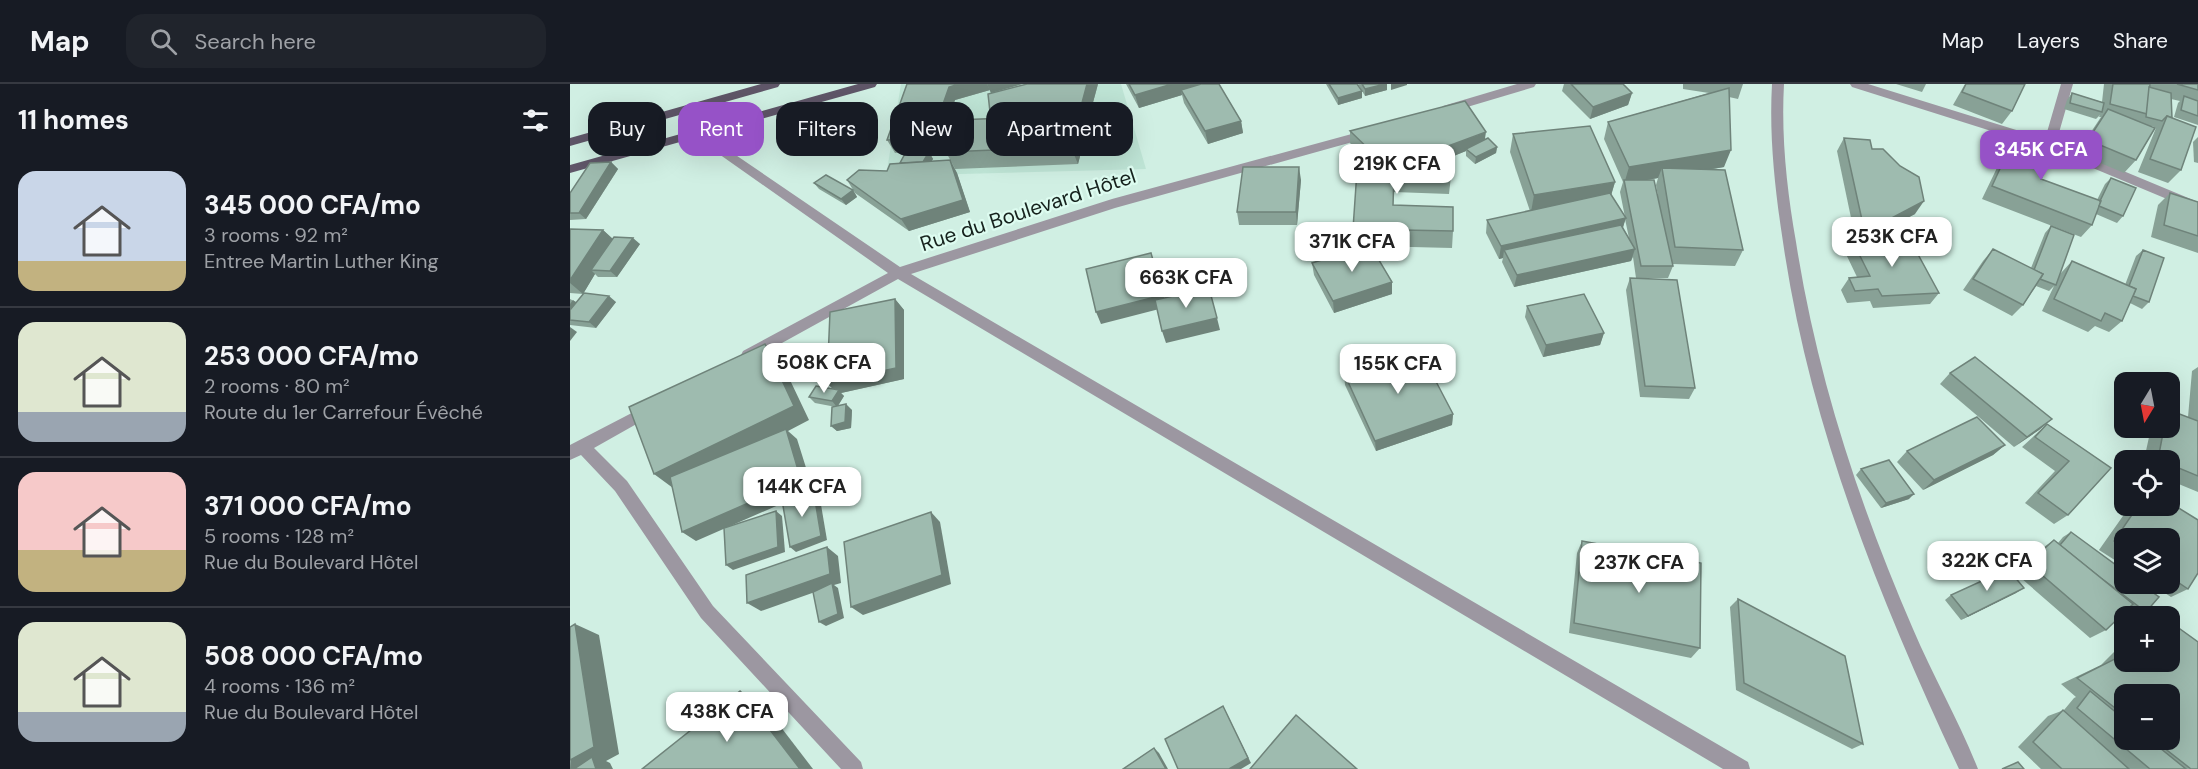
<!DOCTYPE html>
<html lang="en">
<head>
<meta charset="utf-8">
<style>
  :root { --surface:#171b24; --page:#20242c; --text:#f1f3f6; --muted:#9ea1a6; --line:#363941; --accent:#9652c7 }
  body { margin:0; font-family:"DM Sans",sans-serif; background:var(--page); color:var(--text); height:100vh; display:flex; flex-direction:column; font-size:22px; white-space:nowrap }
  * { box-sizing:border-box; margin:0 }
  p { font-size:20px; color:var(--muted) }
  .icon { flex:none; width:33px; height:33px; fill:none; stroke:currentColor; stroke-width:2; stroke-linecap:round; stroke-linejoin:round }
  .map { position:relative; flex:1; overflow:hidden }
  .side { display:flex; flex-direction:column; background:var(--surface); width:570px }
  .side>* { flex:none }
  .guide { position:absolute; left:18px; top:18px; width:570px; height:54px; display:flex; gap:12px }
  .needle { width:39px; rotate:190deg }
  .controls { position:absolute; left:1544px; top:288px; display:grid; gap:12px }
  .controls a { display:grid; place-items:center; width:66px; height:66px; border-radius:12px; background:var(--surface); box-shadow:0 6px 24px #0002; font-size:30px }
  .price { position:absolute; translate:-50% -51px; padding:0 14px; border-radius:12px; background:#fff; color:#222; font-size:20px; line-height:39px; filter:drop-shadow(0 2px 3px #0008) }
  .price::after { content:''; position:absolute; left:50%; top:36px; width:18px; height:14px; margin-left:-9px; background:inherit; clip-path:polygon(0 0,100% 0,50% 100%) }
  .price.selected { background:var(--accent); color:#fff }
  ul { padding:0; list-style:none }
  li { display:flex; align-items:center; gap:18px; height:150px; padding:0 18px }
  li+li { border-top:2px solid var(--line) }
  li span { display:grid; place-items:center; flex:none; width:168px; height:120px; border-radius:18px; color:#555 }
  li>.icon { margin-inline-start:auto }
  span .icon { width:72px; height:72px; fill:#fffc; stroke-width:1 }
  li b { font-size:26px }
  h2 { display:flex; justify-content:space-between; align-items:center; height:72px; padding:0 18px; font-size:26px }
  .tag { padding:0 21px; border-radius:18px; background:var(--surface); box-shadow:0 6px 24px #0002; font-size:21px; line-height:54px }
  .tag.selected { background:var(--accent); color:#fff }
  header { display:flex; align-items:center; gap:36px; box-sizing:border-box; height:84px; padding:0 30px; background:var(--surface); border-bottom:2px solid var(--line) }
  header strong { font-size:28px }
  nav { display:flex; gap:33px; margin-inline-start:auto; font-size:21px }
  .search { width:420px; height:54px; background:var(--page); display:flex; align-items:center; gap:15px; box-sizing:border-box; padding:0 21px; border-radius:18px; color:var(--muted); font-size:22px }
  main { display:flex; flex:1; min-height:0 }
  .map>svg:first-child { display:block }
</style>
</head>
<body>
<header>
<strong>Map</strong>
<div class="search"><svg class="icon" aria-label="search" viewBox="0 0 24 24"><circle cx="10" cy="10" r="6"/><path d="M15 15l6 6"/></svg>Search here</div>
<nav><a>Map</a><a>Layers</a><a>Share</a></nav>
</header>
<main>
<section class="side">
<h2>11 homes<svg class="icon" aria-label="filters" viewBox="0 0 24 24"><path d="M4 7h16M4 17h16"/><circle cx="9" cy="7" r="2"/><circle cx="15" cy="17" r="2"/></svg></h2>
<ul>
<li><span style="background:linear-gradient(#c9d6e8 75%,#c2b280 0)"><svg class="icon" aria-label="home" viewBox="0 0 24 24"><path d="M3 11l9-7 9 7M6 9v11h12V9"/></svg></span><div><b>345 000 CFA/mo</b><p>3 rooms · 92 m²</p><p>Entree Martin Luther King</p></div></li>
<li><span style="background:linear-gradient(#dfe7d0 75%,#9aa5b1 0)"><svg class="icon" aria-label="home" viewBox="0 0 24 24"><path d="M3 11l9-7 9 7M6 9v11h12V9"/></svg></span><div><b>253 000 CFA/mo</b><p>2 rooms · 80 m²</p><p>Route du 1er Carrefour Évêché</p></div></li>
<li><span style="background:linear-gradient(#f6c9c9 65%,#c2b280 0)"><svg class="icon" aria-label="home" viewBox="0 0 24 24"><path d="M3 11l9-7 9 7M6 9v11h12V9"/></svg></span><div><b>371 000 CFA/mo</b><p>5 rooms · 128 m²</p><p>Rue du Boulevard Hôtel</p></div></li>
<li><span style="background:linear-gradient(#dfe7d0 75%,#9aa5b1 0)"><svg class="icon" aria-label="home" viewBox="0 0 24 24"><path d="M3 11l9-7 9 7M6 9v11h12V9"/></svg></span><div><b>508 000 CFA/mo</b><p>4 rooms · 136 m²</p><p>Rue du Boulevard Hôtel</p></div></li>
</ul>
</section>
<div class="map">
<svg width="1628" height="685" viewBox="0 0 1628 685">
  <rect width="100%" height="100%" fill="#d0efe3"/>
  <path fill="#bee4d5" d="M331,0H551L576,85L316,92Z"/>
  <g fill="none" stroke-linecap="round" stroke-linejoin="round">
    <g fill="#9c97a1" fill-rule="evenodd">
      <path d="M947,0H966L964,3L877,29L871,25L873,22Z"/>
      <path d="M1202,0H1214C1211,53 1217,106 1226,158C1247,293 1289,420 1343,545C1363,592 1389,637 1408,685H1389C1310,516 1240,344 1213,158C1205,106 1199,53 1202,0Z"/>
      <path d="M1280,0H1298L1475,55L1491,0H1503L1486,59L1628,118V128L1475,64L1282,3Z"/>
      <path d="M126,44L330,183L542,115L800,45L804,46V52L545,124L341,190L1178,678L1180,685H1153L328,195L183,275H173L171,271L173,267L318,189L122,51L120,48Z"/>
      <path d="M81,319L86,321L88,325L86,329L24,364L57,397L143,522L291,678L293,685H271L131,534L45,407L11,371L0,376V361Z"/>
    </g>
    <g fill="#5f5668" fill-rule="evenodd">
      <path d="M191,0H210L208,3L0,62V54Z"/>
      <path d="M288,0H307L305,3L0,89V81Z"/>
    </g>
  </g>
  <g fill="#88a196" fill-rule="evenodd">
    <path d="M337,0H452L421,9L420,6L385,16L367,67H353L359,68L363,75L361,77L380,76L387,89L400,128L339,147L285,109L277,96L317,87L330,79L336,68L325,69L317,56Z"/>
    <path d="M528,0L515,48H511L514,57L508,80L385,85L376,68L423,34L420,28Z"/>
    <path d="M556,0H649L671,37L673,49L638,60L614,19L612,11L569,24Z"/>
    <path d="M756,0H787L792,14L768,21Z"/>
    <path d="M788,0H817V6L795,12Z"/>
    <path d="M994,0H1053L1062,9L1058,21L1020,35L992,7Z"/>
    <path d="M1113,0H1173L1168,15L1159,13L1154,83L1138,86L1173,166L1165,182L1103,180V182L1098,194H1066L1063,173L1061,177L944,203L932,178L933,174L929,175L916,149L917,136L960,127L940,68L943,50L1045,98L1041,111L1055,133L1050,108L1053,98L1034,55L1038,38L1139,9L1113,5ZM1088,94L1086,101L1088,112L1077,96ZM1055,135L1059,154L1053,144Z"/>
    <path d="M1326,0H1356L1352,8Z"/>
    <path d="M1395,0H1455L1442,27L1432,40L1383,21Z"/>
    <path d="M1534,0H1628V41L1604,33L1608,19L1610,17L1601,15L1602,34L1611,86L1598,99L1568,88L1586,44L1582,42L1566,76L1554,89L1507,69L1531,33H1529L1530,31L1526,35L1494,25L1497,16L1502,9L1532,18Z"/>
    <path d="M780,47L915,56L927,63L926,69L905,80L896,72V67L879,74L881,92L879,110L824,108L823,121L883,147L882,164L801,162L822,210L764,229L744,191L742,179L796,162H783V145L793,72L780,59Z"/>
    <path d="M1446,50L1471,95L1527,116L1535,100L1541,94L1553,132L1547,139L1526,130L1522,141L1511,153L1412,115L1437,63Z"/>
    <path d="M1628,53V79L1624,78L1623,58Z"/>
    <path d="M1274,54L1302,65L1345,130L1310,148H1284L1267,67Z"/>
    <path d="M41,78L48,85L16,135L0,136V109Z"/>
    <path d="M731,96L727,141H669L667,128Z"/>
    <path d="M244,99L283,106L287,113L276,121L249,105Z"/>
    <path d="M1600,109L1628,118V169L1581,153L1588,121Z"/>
    <path d="M1481,142L1487,196L1491,189L1502,177L1555,201L1566,172L1573,166L1579,218L1572,225L1560,219L1552,237L1539,248L1525,242L1518,248L1472,227L1484,202L1479,207L1466,202L1453,221L1442,232L1393,206L1413,177L1423,165L1461,184L1475,149Z"/>
    <path d="M0,145L33,146L43,155L70,160L47,193H28L25,190L13,210L0,209Z"/>
    <path d="M1282,156L1369,209L1360,220L1303,224L1300,217L1277,219L1271,206L1279,194L1287,193L1275,168Z"/>
    <path d="M1060,194L1125,304L1119,315L1070,313L1056,206Z"/>
    <path d="M0,215L6,218H46L26,244L0,241Z"/>
    <path d="M325,215L334,226V295L271,309L274,312L268,322L282,326L281,344L267,347L261,342L266,323L245,319L239,313L263,305L257,299Z"/>
    <path d="M957,222L1034,249L1030,261L973,273L955,233Z"/>
    <path d="M1628,283V408L1599,396V376H1574L1581,344H1599L1618,333L1622,287Z"/>
    <path d="M774,289L883,330L882,341L806,367L775,301Z"/>
    <path d="M1380,289L1482,335L1469,346L1444,363L1370,300Z"/>
    <path d="M1477,340L1541,384L1498,431L1484,440L1455,419L1485,387L1452,363L1465,351Z"/>
    <path d="M1435,361L1423,371L1353,406L1327,378L1337,367Z"/>
    <path d="M1291,385L1339,415L1311,424L1286,391Z"/>
    <path d="M1560,422H1599L1618,505L1601,513L1581,500H1599V454H1554V482L1529,466Z"/>
    <path d="M1501,448L1576,528L1567,532L1558,525L1536,546L1520,554L1444,488L1471,465L1484,456L1488,459L1493,453Z"/>
    <path d="M1012,457L1130,564L1121,574L999,549L1007,469Z"/>
    <path d="M1446,509L1391,536L1375,516L1381,511Z"/>
    <path d="M1168,515L1293,660L1282,665L1166,606L1160,523Z"/>
    <path d="M1554,558V578L1628,685H1471L1448,663L1478,632L1494,626L1504,614L1506,613L1491,600L1531,581ZM1554,610L1599,656H1554Z"/>
  </g>
  <g fill="#6f837a">
    <path d="M389,0H417L420,6L385,16L367,67L361,54L379,3Z"/>
    <path d="M417,0H452L421,9Z"/>
    <path d="M517,0H528L515,48L509,30Z"/>
    <path d="M602,0H647L611,6L612,11L569,24L565,11Z"/>
    <path d="M815,0H817V6L795,12V5Z"/>
    <path d="M821,0H837V1L821,6Z"/>
    <path d="M792,7V14L768,21V14Z"/>
    <path d="M1062,9L1058,21L1020,35L1023,23Z"/>
    <path d="M499,30L505,48L507,39L514,57L508,80L501,63L497,39Z"/>
    <path d="M671,37L673,49L638,60L635,47Z"/>
    <path d="M916,48L914,61L896,65V67L861,81L862,68Z"/>
    <path d="M927,63L926,69L905,80L906,73Z"/>
    <path d="M1161,66L1154,83L1093,93L1092,84L1088,94L1054,100L1059,83Z"/>
    <path d="M359,68L363,75L354,90L350,83Z"/>
    <path d="M380,76L387,89L400,128L339,147L331,135Z"/>
    <path d="M41,78L48,85L16,135L9,129Z"/>
    <path d="M729,83L731,96L727,141L726,128Z"/>
    <path d="M1045,98L1040,115L961,128L964,111Z"/>
    <path d="M283,106L287,113L276,121L271,115Z"/>
    <path d="M1354,117L1345,130L1310,148L1318,136Z"/>
    <path d="M1056,134L1052,146L934,166L933,174L929,175L931,162Z"/>
    <path d="M33,146L46,158L21,186L25,190L13,210L0,199V196Z"/>
    <path d="M63,154L70,160L47,193L40,187Z"/>
    <path d="M1065,165L1061,177L944,203L947,191Z"/>
    <path d="M581,169L597,223L531,240L526,228Z"/>
    <path d="M822,198V210L764,229L763,217Z"/>
    <path d="M39,212L46,218L26,244L19,238Z"/>
    <path d="M325,215L334,226V295L271,309L274,312L267,323L262,317L267,309L257,299Z"/>
    <path d="M3,216L11,222L0,236V220Z"/>
    <path d="M647,234L650,246L596,259L592,247Z"/>
    <path d="M0,243L7,248L0,257Z"/>
    <path d="M1034,249L1030,261L973,273L976,261Z"/>
    <path d="M195,260L210,275L239,336L218,347L227,355L243,406L126,457L112,448L103,404L84,390Z"/>
    <path d="M276,320L282,326L281,344L267,347L261,342Z"/>
    <path d="M883,330L882,341L806,367L805,357Z"/>
    <path d="M1482,335L1469,346L1444,363L1457,353Z"/>
    <path d="M1435,361L1423,371L1353,406L1364,396Z"/>
    <path d="M243,404L249,409L257,456L226,468L220,463Z"/>
    <path d="M1344,410L1339,415L1311,424L1316,419Z"/>
    <path d="M206,427L212,432L215,468L163,486L156,481Z"/>
    <path d="M361,428L370,438L381,500L293,531L281,523Z"/>
    <path d="M257,463L268,472L271,499L264,501L268,504L274,534L256,542L249,538L262,502L191,527L177,519Z"/>
    <path d="M1454,504L1446,509L1391,536L1398,532Z"/>
    <path d="M5,540L29,551L49,670L36,677L40,679L43,685H0Z"/>
    <path d="M170,607L190,616L243,685H230Z"/>
    <path d="M653,622L681,679L671,685H659Z"/>
    <path d="M584,664L589,669L598,685H596Z"/>
  </g>
  <g fill="#9ebbaf" stroke="#6f837a" stroke-width="1.5">
    <path d="M337,0H389L379,3L361,54L317,56Z"/>
    <path d="M457,0H517L509,30H499L497,39H507L501,63L376,68L386,36L457,33L459,23L420,28L418,10Z"/>
    <path d="M559,0H602L565,11Z"/>
    <path d="M631,0H649L671,37L635,47L611,6Z"/>
    <path d="M759,0H787L792,7L768,14Z"/>
    <path d="M792,0H815L795,5Z"/>
    <path d="M1001,0H1053L1062,9L1023,23Z"/>
    <path d="M1396,0H1455L1442,27L1392,8Z"/>
    <path d="M1543,0H1580L1577,30L1540,20Z"/>
    <path d="M1607,0H1628V6Z"/>
    <path d="M1579,3L1601,9L1602,34L1597,32L1592,37L1576,33Z"/>
    <path d="M1159,4L1161,66L1059,83L1038,38Z"/>
    <path d="M1502,9L1534,19L1532,28L1500,19Z"/>
    <path d="M1614,12L1628,17V32L1611,26Z"/>
    <path d="M895,17L916,48L862,68L814,72H806L780,47Z"/>
    <path d="M1538,25L1585,44L1566,76L1518,56Z"/>
    <path d="M1597,32L1626,43L1611,86L1580,75Z"/>
    <path d="M1020,42L1045,98L964,111L943,50Z"/>
    <path d="M1446,50L1485,64L1471,95L1531,117L1522,141L1422,102Z"/>
    <path d="M918,54L927,63L906,73L896,65Z"/>
    <path d="M1274,54L1300,56L1302,65H1313L1330,82L1349,93L1354,117L1318,136H1292Z"/>
    <path d="M337,66L359,68L353,78L330,79Z"/>
    <path d="M788,72L881,74V92L824,91L823,121L883,123V147L783,145Z"/>
    <path d="M380,76L393,116L331,135L277,96L289,86L317,87L320,80Z"/>
    <path d="M41,78L9,129H0V109L20,79Z"/>
    <path d="M673,83H729L726,128H667Z"/>
    <path d="M1092,84L1155,86L1173,166L1105,163Z"/>
    <path d="M256,91L283,106L271,115L244,99Z"/>
    <path d="M1541,94L1566,104L1553,132L1529,122L1531,117H1530Z"/>
    <path d="M1054,96H1084L1103,182H1071Z"/>
    <path d="M1040,109L1056,134L931,162L917,136Z"/>
    <path d="M1600,109L1628,118V152L1594,141Z"/>
    <path d="M1051,141L1065,165L947,191L934,166Z"/>
    <path d="M1481,142L1504,151L1486,201L1470,195L1473,190L1464,186Z"/>
    <path d="M0,145L33,146L0,196Z"/>
    <path d="M1338,152L1369,209L1312,212L1308,205L1285,207L1279,194L1300,192L1282,156Z"/>
    <path d="M44,153L63,154L40,187L21,186Z"/>
    <path d="M800,161L822,198L763,217L742,179Z"/>
    <path d="M1423,165L1473,190L1453,221L1403,195Z"/>
    <path d="M1573,166L1594,174L1579,218L1563,212L1566,205L1559,202Z"/>
    <path d="M581,169L593,211L526,228L516,185Z"/>
    <path d="M1502,177L1566,205L1552,237L1535,229L1531,237L1484,215Z"/>
    <path d="M1060,194L1107,196L1125,304L1075,302Z"/>
    <path d="M639,204L647,234L592,247L585,216Z"/>
    <path d="M14,209L39,212L19,238L0,236V226Z"/>
    <path d="M1014,210L1034,249L976,261L957,222Z"/>
    <path d="M325,215L326,284L257,299L260,228Z"/>
    <path d="M195,260L224,322L84,390L59,323Z"/>
    <path d="M849,265L883,330L805,357L774,289Z"/>
    <path d="M1405,273L1482,335L1457,353L1380,289Z"/>
    <path d="M246,302L269,306L262,317L239,313Z"/>
    <path d="M276,320L275,338L261,342L262,323Z"/>
    <path d="M1599,326L1628,337V392L1599,380V376H1592L1588,375L1594,344H1599Z"/>
    <path d="M1407,333L1435,361L1364,396L1337,367Z"/>
    <path d="M1477,340L1541,384L1498,431L1468,409L1499,377L1465,353Z"/>
    <path d="M216,345L231,396L112,448L100,393Z"/>
    <path d="M1319,376L1344,410L1316,419L1291,385Z"/>
    <path d="M243,404L251,452L220,463L212,416Z"/>
    <path d="M1599,418L1628,436V489L1618,505L1599,492V454H1554V463L1544,457L1568,422H1599Z"/>
    <path d="M206,427L208,463L156,481L154,444Z"/>
    <path d="M361,428L372,491L281,523L274,458Z"/>
    <path d="M1501,448L1554,487V500H1571L1589,513L1576,528L1531,494L1490,461Z"/>
    <path d="M1484,456L1563,520L1536,546L1458,479Z"/>
    <path d="M1012,457L1131,479L1130,564L1004,539Z"/>
    <path d="M257,463L260,490L177,519L176,491Z"/>
    <path d="M1438,485L1454,504L1398,532L1381,511Z"/>
    <path d="M262,499L268,530L249,538L243,508Z"/>
    <path d="M1168,515L1275,572L1293,660L1174,599Z"/>
    <path d="M1599,537L1628,558V685H1621L1584,656H1599V610H1554V631L1507,594L1547,574L1554,567V578H1599Z"/>
    <path d="M5,540L24,663L0,676V543Z"/>
    <path d="M170,607L230,685H72Z"/>
    <path d="M1520,607L1554,635V656H1580L1616,685H1580L1507,624Z"/>
    <path d="M653,622L678,674L659,685H608L595,655Z"/>
    <path d="M1493,626L1559,685H1492L1463,658Z"/>
    <path d="M726,631L787,685H680Z"/>
    <path d="M584,664L596,685H553Z"/>
    <path d="M22,673L26,685H4Z"/>
    <path d="M1448,678L1454,685H1432Z"/>
  </g>
  <g text-anchor="middle" stroke-width="4.5" stroke-linejoin="round" paint-order="stroke">
    <g font-size="21" fill="#16221d" stroke="#ddfcf0">
      <text transform="translate(458 126) rotate(-18)" y="7">Rue du Boulevard Hôtel</text>
    </g>
  </g>
</svg>
<div class="controls">
<a><svg class="needle" viewBox="-14 -14 28 28"><path d="M0-13l5 13h-10z" fill="#e53935"/><path d="M0 13l5-13h-10z" fill="#9ea1a6"/></svg></a>
<a><svg class="icon" aria-label="locate" viewBox="0 0 24 24"><circle cx="12" cy="12" r="6"/><path d="M12 2v4M12 18v4M2 12h4M18 12h4"/></svg></a>
<a><svg class="icon" aria-label="layers" viewBox="0 0 24 24"><path d="M12 4l9 5-9 5-9-5zM3 14l9 5 9-5"/></svg></a>
<a>+</a>
<a>−</a>
</div>
<b class="price selected" style="left:1471px;top:97px">345K CFA</b>
<b class="price" style="left:827px;top:111px">219K CFA</b>
<b class="price" style="left:1322px;top:184px">253K CFA</b>
<b class="price" style="left:782px;top:189px">371K CFA</b>
<b class="price" style="left:616px;top:225px">663K CFA</b>
<b class="price" style="left:254px;top:310px">508K CFA</b>
<b class="price" style="left:828px;top:311px">155K CFA</b>
<b class="price" style="left:232px;top:434px">144K CFA</b>
<b class="price" style="left:1417px;top:508px">322K CFA</b>
<b class="price" style="left:1069px;top:510px">237K CFA</b>
<b class="price" style="left:157px;top:659px">438K CFA</b>
<div class="guide">
<a class="tag">Buy</a>
<a class="tag selected">Rent</a>
<a class="tag">Filters</a>
<a class="tag">New</a>
<a class="tag">Apartment</a>
</div>
</div>
</main>
</body>
</html>
